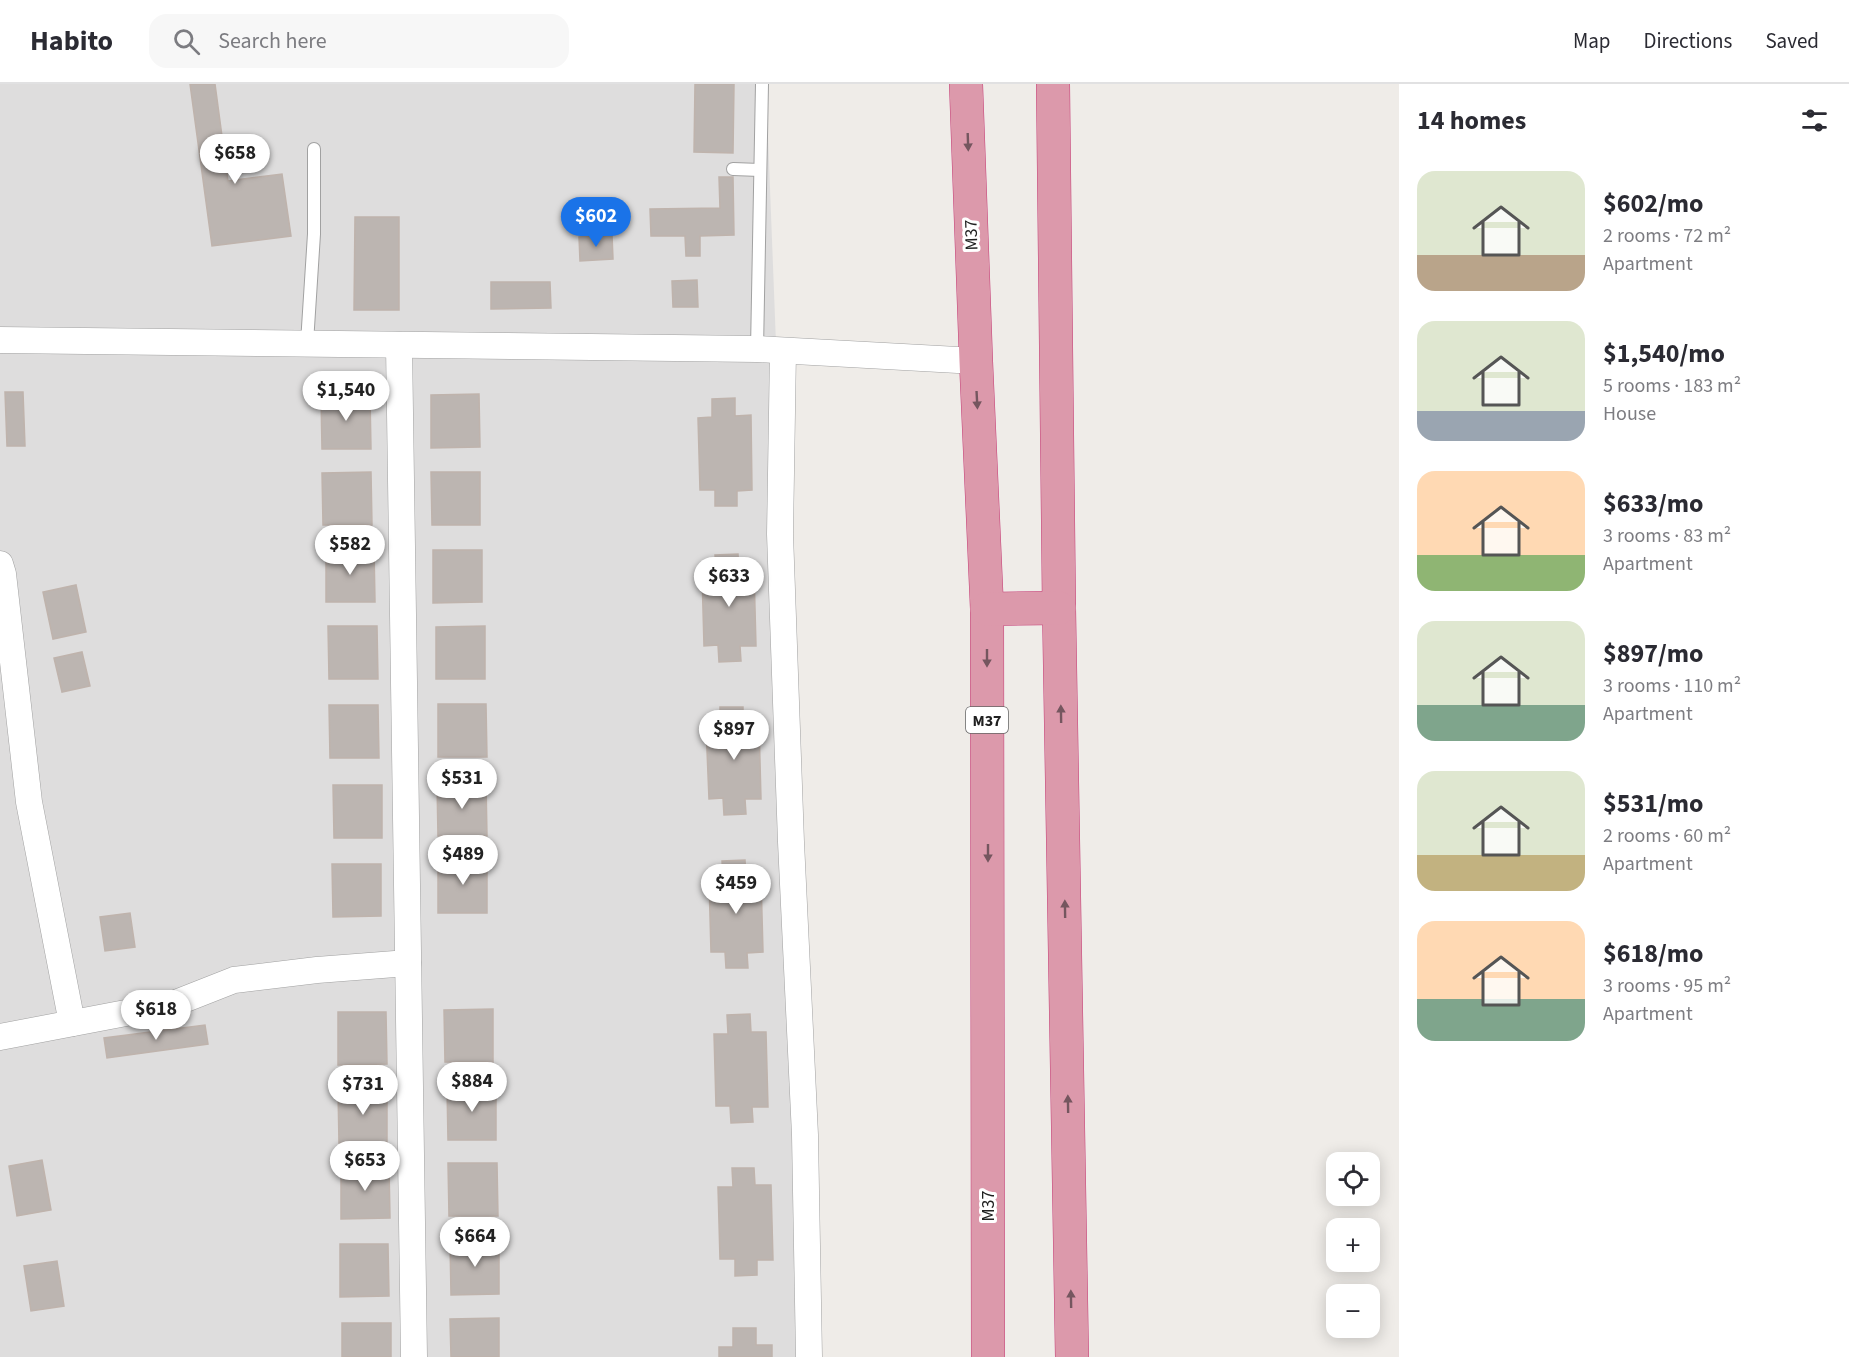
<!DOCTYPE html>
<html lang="en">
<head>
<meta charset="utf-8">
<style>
  :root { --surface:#fff; --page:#f7f7f7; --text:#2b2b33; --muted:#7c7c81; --line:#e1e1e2; --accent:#1a73e8 }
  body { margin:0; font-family:"Source Sans 3",sans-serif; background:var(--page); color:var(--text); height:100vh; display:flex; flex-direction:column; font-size:22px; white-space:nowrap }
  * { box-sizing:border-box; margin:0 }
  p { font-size:20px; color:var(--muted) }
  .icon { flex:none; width:33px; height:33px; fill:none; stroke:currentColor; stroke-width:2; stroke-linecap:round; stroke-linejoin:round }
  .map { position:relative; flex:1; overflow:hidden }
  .side { display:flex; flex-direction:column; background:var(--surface); width:450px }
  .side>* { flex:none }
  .tools { position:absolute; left:1326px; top:1068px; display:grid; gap:12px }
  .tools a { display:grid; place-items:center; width:54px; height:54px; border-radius:12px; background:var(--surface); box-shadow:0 3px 15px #0003; font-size:30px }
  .price { position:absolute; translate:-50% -51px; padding:0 14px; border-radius:21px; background:#fff; color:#222; font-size:20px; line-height:39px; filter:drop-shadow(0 2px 3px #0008) }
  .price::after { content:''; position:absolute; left:50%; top:36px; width:18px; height:14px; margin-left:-9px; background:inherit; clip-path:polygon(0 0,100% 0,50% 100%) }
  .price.current { background:var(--accent); color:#fff }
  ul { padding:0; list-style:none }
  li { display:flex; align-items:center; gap:18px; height:150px; padding:0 18px }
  li span { display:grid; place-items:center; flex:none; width:168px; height:120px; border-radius:18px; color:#555 }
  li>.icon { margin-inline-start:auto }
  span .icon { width:72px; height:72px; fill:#fffc; stroke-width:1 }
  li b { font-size:26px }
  h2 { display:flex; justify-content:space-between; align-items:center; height:72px; padding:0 18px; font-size:26px }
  header { display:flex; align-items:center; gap:36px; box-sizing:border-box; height:84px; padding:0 30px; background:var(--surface); border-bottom:2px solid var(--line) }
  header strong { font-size:28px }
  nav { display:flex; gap:33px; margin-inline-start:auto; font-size:21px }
  .search { width:420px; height:54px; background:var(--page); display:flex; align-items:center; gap:15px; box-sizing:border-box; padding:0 21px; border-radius:18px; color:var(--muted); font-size:22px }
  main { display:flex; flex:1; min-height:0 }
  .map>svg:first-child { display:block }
</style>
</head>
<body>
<header>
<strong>Habito</strong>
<div class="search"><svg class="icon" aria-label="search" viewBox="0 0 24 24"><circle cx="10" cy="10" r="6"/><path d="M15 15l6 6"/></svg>Search here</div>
<nav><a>Map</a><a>Directions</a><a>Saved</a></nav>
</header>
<main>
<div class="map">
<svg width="1399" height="1273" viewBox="0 0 1399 1273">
  <rect width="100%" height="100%" fill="#efece8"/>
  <path fill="#dedddd" d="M0,0H766L815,1273H0Z"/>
  <g fill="#bcb5b1" stroke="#bfb3ac" stroke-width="1.5">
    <path d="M190,0H215L228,97L282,90L291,152L212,162Z"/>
    <path d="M695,0H734L733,69L694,68Z"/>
    <path d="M719,93H733L734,151L700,152V172H686L685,152H651L650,125L720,124Z"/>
    <path d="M355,133H399V226H354Z"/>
    <path d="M612,151L613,175L580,177L579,153Z"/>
    <path d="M697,196L698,223H673L672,197Z"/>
    <path d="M491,198H550L551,224L491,225Z"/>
    <path d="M5,308H23L25,362H7Z"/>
    <path d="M479,310L480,363L431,364V311Z"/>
    <path d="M321,312H370L371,365H322Z"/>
    <path d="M735,314V332L751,331L752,406L737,407V422H715V406H700L698,334L712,333V315Z"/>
    <path d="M371,388L372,441H323L322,389Z"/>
    <path d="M431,388H480V441H432Z"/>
    <path d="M374,465L375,518H326V466Z"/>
    <path d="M433,466H482V518L433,519Z"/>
    <path d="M738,470L739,488L754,487L756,562H740L741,577L719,578L718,561L704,562L702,489H716L715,471Z"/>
    <path d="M76,501L86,548L53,555L43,508Z"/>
    <path d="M328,542H377L378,595H329Z"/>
    <path d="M485,542V595H436V543Z"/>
    <path d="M82,568L90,602L62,608L54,574Z"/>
    <path d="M438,620H486L487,673H438Z"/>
    <path d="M329,621H378L379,674H330Z"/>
    <path d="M720,623H743V640H759L761,715H745L746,730L724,731L723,714L709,715L706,642H720Z"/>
    <path d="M437,699H486L487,752H438Z"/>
    <path d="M333,701H382V754H334Z"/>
    <rect x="438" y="776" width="49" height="53"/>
    <path d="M745,776L746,794H761L763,868L747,869L748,884H726L725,868H711L709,796L723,795L722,777Z"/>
    <path d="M332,780H381V832L333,833Z"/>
    <path d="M130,829L135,863L105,867L100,833Z"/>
    <path d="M493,925V978H445L444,926Z"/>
    <path d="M338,928H386L387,980L338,981Z"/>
    <path d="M750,930L751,948H766L768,1023H752L753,1038L731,1039L730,1022H716L714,950H728L727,931Z"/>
    <path d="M205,941L208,960L107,974L104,954Z"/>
    <path d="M447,1003H496V1056H448Z"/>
    <path d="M338,1006H387V1059H339Z"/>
    <path d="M42,1076L51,1126L17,1132L9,1082Z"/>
    <path d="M448,1079H497L498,1132H449Z"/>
    <path d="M341,1082H389L390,1134L341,1135Z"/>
    <path d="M732,1084H754L755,1101H771L773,1176H757V1191L735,1192V1175H720L718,1103H733Z"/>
    <path d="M450,1158H499V1210L451,1211Z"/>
    <path d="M340,1160H388L389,1212L340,1213Z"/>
    <path d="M57,1177L64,1222L31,1227L24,1182Z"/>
    <path d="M499,1234V1273H451L450,1235Z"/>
    <rect x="342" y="1239" width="49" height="34"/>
    <path d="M733,1244H756V1261H772V1273H719V1263H733Z"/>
  </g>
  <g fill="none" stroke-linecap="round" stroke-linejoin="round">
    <defs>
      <g id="lane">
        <path d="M733,85L760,86"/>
        <path d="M307,259L314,150V65"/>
        <path d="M757,265L762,0"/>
      </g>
      <g id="street">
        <path d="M0,256L757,265L976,277"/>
        <path d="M399,261L414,1273"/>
        <path d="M783,267L780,450L791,758L805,1051L809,1273"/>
        <path d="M0,480L3,490L29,718L72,939"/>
        <path d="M0,953L173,920L234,896L317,886L408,879"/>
      </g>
      <g id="highway">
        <path d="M966,0L976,277L987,525L988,1273"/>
        <path d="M1053,0L1059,524L1072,1273"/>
        <path d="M987,525L1059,524"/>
      </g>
    </defs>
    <use href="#lane" stroke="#a1a1a1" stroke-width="14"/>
    <use href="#street" stroke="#a1a1a1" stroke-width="27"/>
    <use href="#highway" stroke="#c53d76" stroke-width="34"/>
    <use href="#lane" stroke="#fff" stroke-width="12"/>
    <use href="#street" stroke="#fff" stroke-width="26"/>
    <use href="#highway" stroke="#dc99ab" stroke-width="33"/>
  </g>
  <defs><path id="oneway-solid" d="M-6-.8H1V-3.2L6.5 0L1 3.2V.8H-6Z" transform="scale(1.5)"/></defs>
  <g fill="#75565f">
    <use href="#oneway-solid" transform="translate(968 58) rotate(88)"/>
    <use href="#oneway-solid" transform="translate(977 316) rotate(87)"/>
    <use href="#oneway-solid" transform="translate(987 574) rotate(90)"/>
    <use href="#oneway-solid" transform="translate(1061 630) rotate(-91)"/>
    <use href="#oneway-solid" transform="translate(988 769) rotate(90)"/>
    <use href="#oneway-solid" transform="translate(1065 825) rotate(-91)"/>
    <use href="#oneway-solid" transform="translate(1068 1020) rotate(-91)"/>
    <use href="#oneway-solid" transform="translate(1071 1215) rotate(-91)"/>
  </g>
  <g text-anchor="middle" stroke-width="6" stroke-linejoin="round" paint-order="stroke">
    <rect fill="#fff" stroke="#636363" stroke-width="1.5" x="966" y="623" width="42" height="26" rx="4.5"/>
    <g font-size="16" font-weight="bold" fill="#202020">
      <text x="987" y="642">M37</text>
    </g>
    <g font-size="18" fill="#202020" stroke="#fff">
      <text transform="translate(971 151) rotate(-92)" y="6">M37</text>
      <text transform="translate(988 1122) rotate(-90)" y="6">M37</text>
    </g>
  </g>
</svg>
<div class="tools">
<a><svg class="icon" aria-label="locate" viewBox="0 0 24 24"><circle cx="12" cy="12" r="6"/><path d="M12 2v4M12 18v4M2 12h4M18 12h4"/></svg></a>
<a>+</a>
<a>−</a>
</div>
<b class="price" style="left:235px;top:101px">$658</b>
<b class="price current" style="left:596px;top:164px">$602</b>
<b class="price" style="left:346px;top:338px">$1,540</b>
<b class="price" style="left:350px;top:492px">$582</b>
<b class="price" style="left:729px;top:524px">$633</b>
<b class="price" style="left:734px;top:677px">$897</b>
<b class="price" style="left:462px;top:726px">$531</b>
<b class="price" style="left:463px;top:802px">$489</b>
<b class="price" style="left:736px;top:831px">$459</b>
<b class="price" style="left:156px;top:957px">$618</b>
<b class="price" style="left:472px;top:1029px">$884</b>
<b class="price" style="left:363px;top:1032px">$731</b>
<b class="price" style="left:365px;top:1108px">$653</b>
<b class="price" style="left:475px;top:1184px">$664</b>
</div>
<section class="side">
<h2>14 homes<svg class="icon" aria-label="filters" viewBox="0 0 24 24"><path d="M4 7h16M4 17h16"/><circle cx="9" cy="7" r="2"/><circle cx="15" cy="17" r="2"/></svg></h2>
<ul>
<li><span style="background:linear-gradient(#dfe7d0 70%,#b9a48a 0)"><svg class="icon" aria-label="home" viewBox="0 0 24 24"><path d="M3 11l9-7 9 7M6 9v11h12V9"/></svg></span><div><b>$602/mo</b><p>2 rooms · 72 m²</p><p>Apartment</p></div></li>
<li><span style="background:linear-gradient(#dfe7d0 75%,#9aa5b1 0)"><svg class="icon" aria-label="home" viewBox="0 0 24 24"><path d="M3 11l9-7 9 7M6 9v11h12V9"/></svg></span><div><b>$1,540/mo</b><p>5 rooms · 183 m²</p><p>House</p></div></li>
<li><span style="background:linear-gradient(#ffd9b3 70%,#8fb573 0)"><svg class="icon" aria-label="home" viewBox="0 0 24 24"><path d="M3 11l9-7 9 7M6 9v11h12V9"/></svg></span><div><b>$633/mo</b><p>3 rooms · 83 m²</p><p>Apartment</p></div></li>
<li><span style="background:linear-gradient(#dfe7d0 70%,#7fa58c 0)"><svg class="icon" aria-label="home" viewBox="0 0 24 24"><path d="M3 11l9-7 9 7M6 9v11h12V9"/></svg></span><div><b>$897/mo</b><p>3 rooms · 110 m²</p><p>Apartment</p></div></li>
<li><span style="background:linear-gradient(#dfe7d0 70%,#c2b280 0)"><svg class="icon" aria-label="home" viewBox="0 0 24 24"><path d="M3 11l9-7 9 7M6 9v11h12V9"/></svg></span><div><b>$531/mo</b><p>2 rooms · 60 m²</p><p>Apartment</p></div></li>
<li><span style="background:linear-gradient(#ffd9b3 65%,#7fa58c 0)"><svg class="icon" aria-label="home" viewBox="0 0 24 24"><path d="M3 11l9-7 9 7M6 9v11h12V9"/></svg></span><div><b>$618/mo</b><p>3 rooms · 95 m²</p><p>Apartment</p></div></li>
</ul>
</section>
</main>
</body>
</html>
